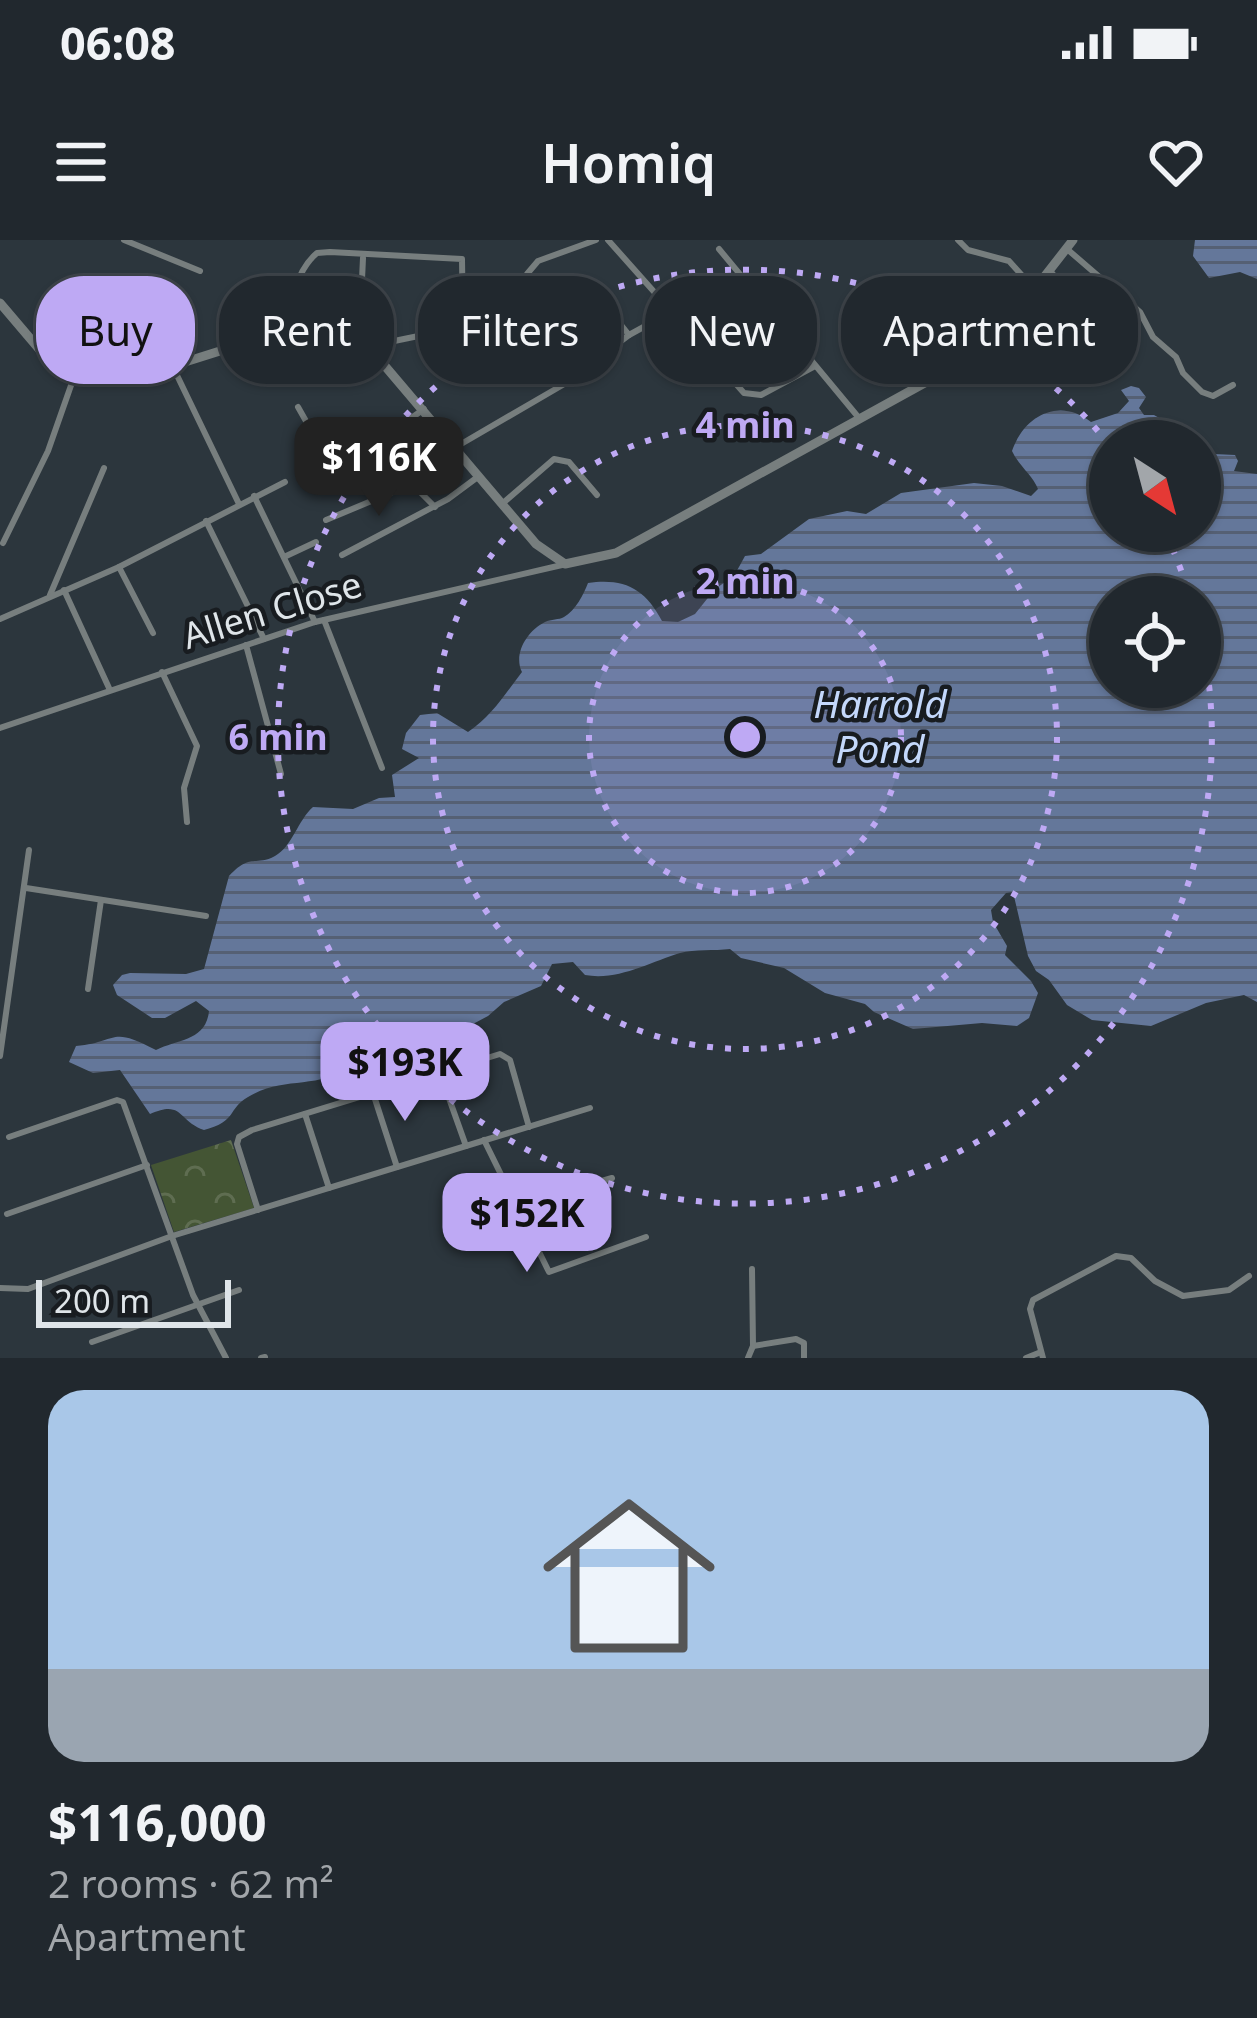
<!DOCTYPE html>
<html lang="en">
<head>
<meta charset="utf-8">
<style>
  :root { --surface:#21282e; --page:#293036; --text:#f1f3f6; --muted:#a2a6aa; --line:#3e444a; --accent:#bea9f4 }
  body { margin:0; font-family:"Noto Sans",sans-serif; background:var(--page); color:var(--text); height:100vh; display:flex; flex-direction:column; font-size:45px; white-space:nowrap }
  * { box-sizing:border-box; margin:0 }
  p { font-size:39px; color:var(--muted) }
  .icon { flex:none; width:66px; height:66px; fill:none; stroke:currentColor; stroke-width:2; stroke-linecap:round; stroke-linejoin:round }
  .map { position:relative; height:1118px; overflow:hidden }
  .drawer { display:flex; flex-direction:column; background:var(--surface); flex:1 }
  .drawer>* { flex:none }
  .guide { position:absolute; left:36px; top:36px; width:1185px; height:108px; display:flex; gap:24px }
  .needle { width:78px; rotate:144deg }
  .tools { position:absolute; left:1089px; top:180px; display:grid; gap:24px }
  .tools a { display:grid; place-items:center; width:132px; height:132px; border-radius:50%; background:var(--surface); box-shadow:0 3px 9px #0004,0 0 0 3px var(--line); font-size:60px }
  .scale { position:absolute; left:36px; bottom:30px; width:195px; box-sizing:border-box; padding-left:12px; border:6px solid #dfe5e9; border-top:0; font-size:33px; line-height:42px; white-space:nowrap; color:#dfe5e9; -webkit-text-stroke:9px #181c20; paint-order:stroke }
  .price { position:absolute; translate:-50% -102px; padding:0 27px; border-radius:24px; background:var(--accent); color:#111; font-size:39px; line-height:78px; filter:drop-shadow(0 3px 6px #0008) }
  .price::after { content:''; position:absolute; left:50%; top:72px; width:36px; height:27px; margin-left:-18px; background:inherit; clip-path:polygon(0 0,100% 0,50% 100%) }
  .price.active { background:#222; color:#fff }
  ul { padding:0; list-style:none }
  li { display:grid; align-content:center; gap:24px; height:636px; padding:0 48px }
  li+li { border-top:3px solid var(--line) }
  li span { display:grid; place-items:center; height:372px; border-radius:36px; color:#555 }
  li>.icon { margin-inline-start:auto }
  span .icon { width:216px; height:216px; fill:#fffc; stroke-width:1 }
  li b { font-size:51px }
  .tag { padding:0 42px; border-radius:48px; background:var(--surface); box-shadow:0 3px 9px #0004,0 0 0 3px var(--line); font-size:42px; line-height:108px }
  .tag.active { background:var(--accent); color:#111 }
  .status { display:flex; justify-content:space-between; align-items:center; height:84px; padding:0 60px; background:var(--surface); direction:ltr }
  .status svg { height:33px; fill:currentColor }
  header { display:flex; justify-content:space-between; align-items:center; height:156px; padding:0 48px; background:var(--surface); font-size:54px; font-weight:600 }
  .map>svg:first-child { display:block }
</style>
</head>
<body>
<div class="status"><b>06:08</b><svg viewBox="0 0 49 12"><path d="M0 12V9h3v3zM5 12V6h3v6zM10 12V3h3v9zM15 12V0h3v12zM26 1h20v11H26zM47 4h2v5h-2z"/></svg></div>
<header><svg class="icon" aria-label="menu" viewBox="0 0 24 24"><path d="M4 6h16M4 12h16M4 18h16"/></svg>Homiq<svg class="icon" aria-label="heart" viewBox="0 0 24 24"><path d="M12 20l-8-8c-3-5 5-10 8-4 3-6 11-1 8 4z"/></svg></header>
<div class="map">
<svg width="1257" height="1118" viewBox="0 0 1257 1118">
  <defs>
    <pattern id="park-crowns" width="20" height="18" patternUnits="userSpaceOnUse" patternTransform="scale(3)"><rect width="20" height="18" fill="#445534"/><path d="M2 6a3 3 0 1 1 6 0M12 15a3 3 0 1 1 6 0" fill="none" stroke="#5f6d51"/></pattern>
    <pattern id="water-rules" width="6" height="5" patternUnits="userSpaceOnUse" patternTransform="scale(3)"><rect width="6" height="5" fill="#64779a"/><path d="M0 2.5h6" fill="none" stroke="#556074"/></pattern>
  </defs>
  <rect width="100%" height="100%" fill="#2c363d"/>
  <path fill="url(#park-crowns)" d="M231,900L254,968L174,992L151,925Z"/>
  <g fill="url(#water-rules)" fill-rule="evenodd">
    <path d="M1195,0H1257V39L1240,32L1209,38L1193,16Z"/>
    <path d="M1131,146L1139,148L1146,157L1139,168L1144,175H1154L1199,201H1110V291H1200V202L1214,214L1235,215L1238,221L1234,231L1257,234V762L1244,755L1206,763L1151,786L1092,780L1067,765L1049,740L1036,731L1028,716L1013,652L1006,653L991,670L993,682L1007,706L1005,715L1031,741L1038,753L1029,778L1017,786L982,783L913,789L874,772L865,764L825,753L784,728L741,718L730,709C714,711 695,709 680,713C650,722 618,741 585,735L573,722L552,724L541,746L504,762L488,776L456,793L435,794L396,825L383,831L356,825C314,851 285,835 248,857C227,869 238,881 204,890C178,881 183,859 150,874L120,830L93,833L69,822L76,806C119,802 109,785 156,810C178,799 206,801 209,771L196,761L165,778H152L117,755L113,745L122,735L130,733L186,734L204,729L229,636C251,612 255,627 275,616C292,607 298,580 313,567L353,569L379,558L395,557L392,535L419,518L402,509L406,493L420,475L437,473L468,492C492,476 505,454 522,432C513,414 527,391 545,382C551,379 559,380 564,377C575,371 584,354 588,343C625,338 645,349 662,381L678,382L695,374L715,349L734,336L745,316L761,314L809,279L847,271L866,274L901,253L974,243L1002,246L1031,256L1038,249C1033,236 1019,226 1012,211C1024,175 1060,157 1091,182L1118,173L1129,161L1121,150ZM1110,357H1200V447H1110Z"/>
  </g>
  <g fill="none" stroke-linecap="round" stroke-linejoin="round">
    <g stroke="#777e7e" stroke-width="6">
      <path d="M124,0L200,31"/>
      <path d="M608,0L744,153L761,155L815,126"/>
      <path d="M958,0L968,10L1009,21L1036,51"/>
      <path d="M719,9L859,178"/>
      <path d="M1067,9L1140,72L1153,97L1176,117L1183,133L1202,152L1213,156L1233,145"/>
      <path d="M1050,31L1095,81"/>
      <path d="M594,51L629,95L669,73"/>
      <path d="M359,104L363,18"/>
      <path d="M287,106C290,75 291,35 317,13L330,12L462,19L463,87"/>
      <path d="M370,106L496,80L513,71L527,34L538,21L596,0"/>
      <path d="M613,107L629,95"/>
      <path d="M173,127L239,264"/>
      <path d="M298,167L315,197L324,202L403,184L424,169"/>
      <path d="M456,207L566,143"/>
      <path d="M254,256L315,382"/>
      <path d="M503,263L554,219L569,222L597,255"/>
      <path d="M326,280L412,244L435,267"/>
      <path d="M206,281L264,399"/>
      <path d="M3,303L48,211L75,134"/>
      <path d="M342,315L448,259L479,236"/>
      <path d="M284,317L316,302"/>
      <path d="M119,327L153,393"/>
      <path d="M64,350L109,448"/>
      <path d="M50,355L104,228"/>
      <path d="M0,379L119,327L285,242"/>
      <path d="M324,380L382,528"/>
      <path d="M246,405L281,534"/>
      <path d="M162,432L197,506L184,548L187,582"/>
      <path d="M0,488L315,382L562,325"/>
      <path d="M26,648L206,676"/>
      <path d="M88,749L101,660"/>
      <path d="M0,816L29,610"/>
      <path d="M440,833L466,906"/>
      <path d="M373,853L397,927"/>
      <path d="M305,874L329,948"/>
      <path d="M9,897L117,860L123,862L193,1055L226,1118"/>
      <path d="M484,900L549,1032L646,997"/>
      <path d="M516,966L612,938"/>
      <path d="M258,970L237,904L239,897L252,890L500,814L510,820L529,887"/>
      <path d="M7,974L147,925"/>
      <path d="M0,1048L28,1049L172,996L590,868"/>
      <path d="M92,1102L239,1050"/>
      <path d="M753,1106L796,1099L804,1103V1118"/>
      <path d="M261,1118L265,1117"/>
      <path d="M748,1118L753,1106L752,1029"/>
      <path d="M1026,1118L1041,1112"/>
      <path d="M1043,1118L1030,1069L1033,1060L1116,1016L1131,1018L1155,1041L1183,1056L1229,1050L1249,1036"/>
    </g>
    <path stroke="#777e7e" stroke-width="9" d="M0,63L51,123L108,142L131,139L239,105L368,106L536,304L565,324L616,313L970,118L1006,86L1073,0"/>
  </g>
  <circle cx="745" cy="497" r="156" fill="#bea9f4" fill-opacity=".12"/>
  <g fill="none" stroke="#bea9f4" stroke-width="6" stroke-dasharray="6 12">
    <circle cx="745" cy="497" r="156"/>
    <circle cx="745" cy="497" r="312"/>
    <path d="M1165 292A467 467 0 0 1 1190 357M1200 392A467 467 0 1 1 1108 203"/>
  </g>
  <g text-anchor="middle" stroke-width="9" stroke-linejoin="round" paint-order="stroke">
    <g font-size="36" fill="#dfe5e9" stroke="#181c20">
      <text transform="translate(272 370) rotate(-17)" y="13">Allen Close</text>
    </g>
    <g font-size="39" font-style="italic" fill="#c4d8fb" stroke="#181c20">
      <text x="880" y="478">Harrold<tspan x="880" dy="45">Pond</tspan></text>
    </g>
  </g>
  <circle cx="745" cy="497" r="18" fill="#bea9f4" stroke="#181c20" stroke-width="6"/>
  <g font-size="36" text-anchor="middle" font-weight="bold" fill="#bea9f4" stroke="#181c20" stroke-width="9" stroke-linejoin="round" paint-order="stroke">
    <text x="745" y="198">4 min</text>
    <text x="745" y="354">2 min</text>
    <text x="278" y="510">6 min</text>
  </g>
</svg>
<div class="tools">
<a><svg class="needle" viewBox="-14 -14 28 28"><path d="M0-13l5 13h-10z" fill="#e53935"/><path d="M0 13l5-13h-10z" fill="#a2a6aa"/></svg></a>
<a><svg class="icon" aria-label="locate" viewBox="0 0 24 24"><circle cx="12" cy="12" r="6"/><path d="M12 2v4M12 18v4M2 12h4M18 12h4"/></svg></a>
</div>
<div class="scale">200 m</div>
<b class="price active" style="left:379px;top:279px">$116K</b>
<b class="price" style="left:405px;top:884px">$193K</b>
<b class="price" style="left:527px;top:1035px">$152K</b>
<div class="guide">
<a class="tag active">Buy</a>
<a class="tag">Rent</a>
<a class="tag">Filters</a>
<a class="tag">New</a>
<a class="tag">Apartment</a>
</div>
</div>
<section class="drawer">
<ul>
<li><span style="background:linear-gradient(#a9c7e8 75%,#9aa5b1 0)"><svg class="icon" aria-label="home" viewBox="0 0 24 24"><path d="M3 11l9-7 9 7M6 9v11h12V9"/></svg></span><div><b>$116,000</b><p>2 rooms · 62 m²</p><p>Apartment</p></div></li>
</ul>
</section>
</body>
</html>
